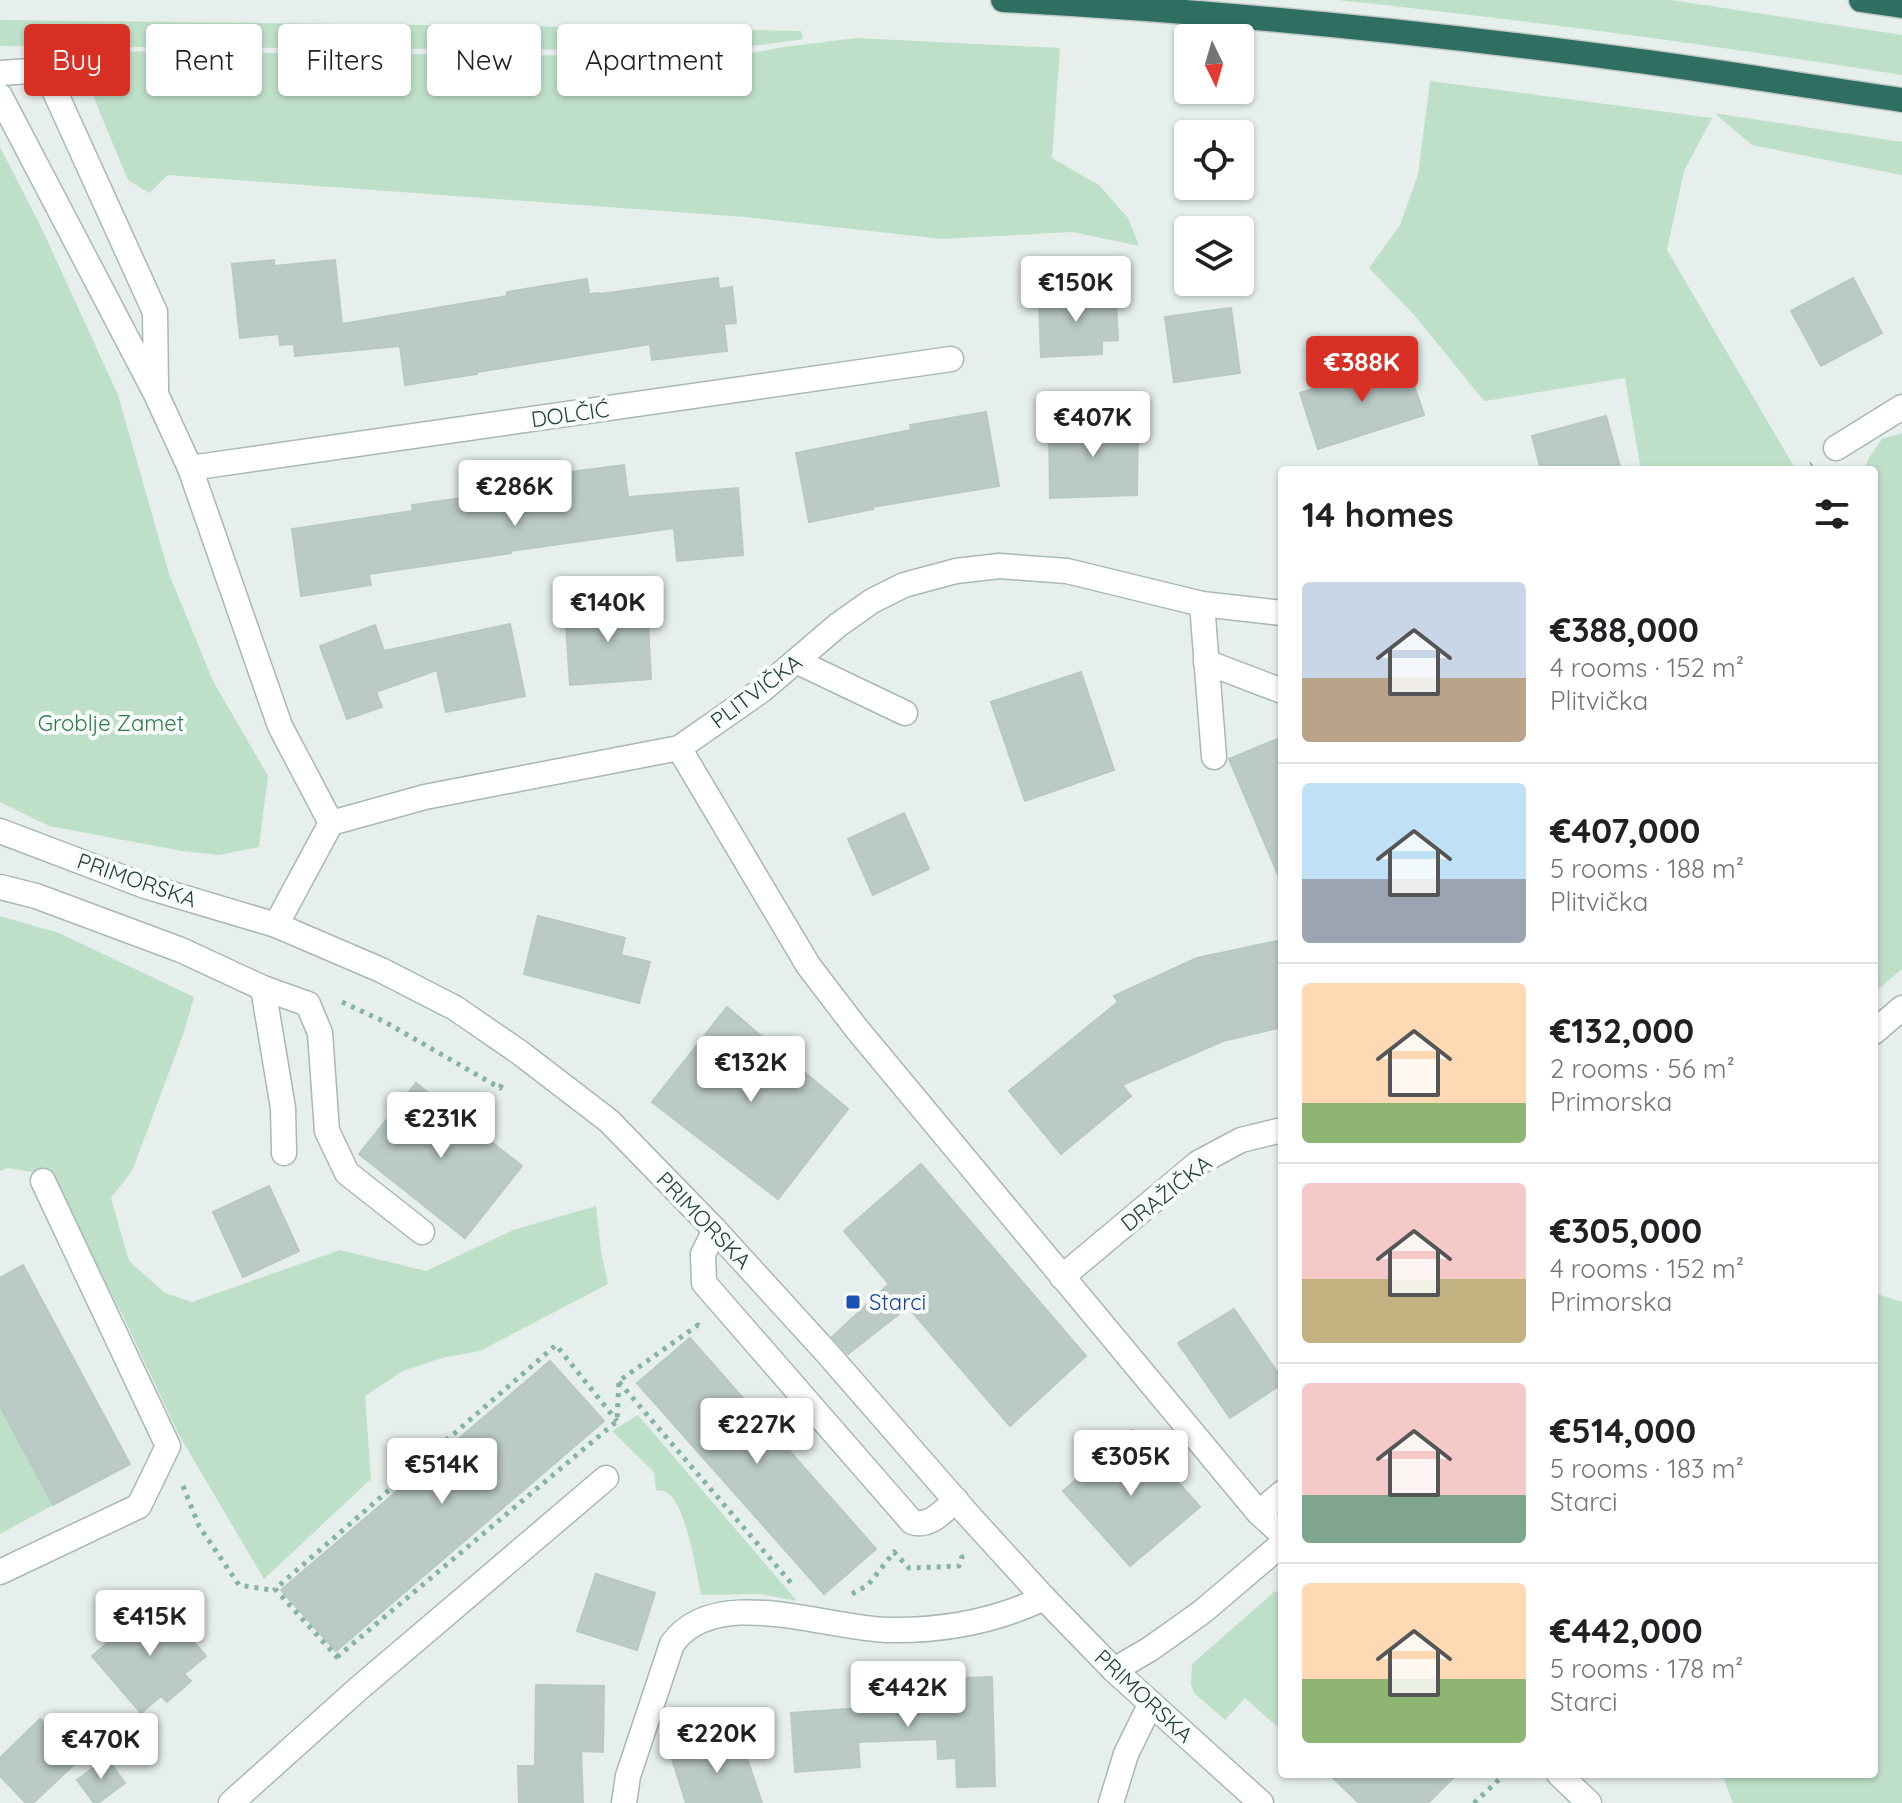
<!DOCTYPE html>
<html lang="en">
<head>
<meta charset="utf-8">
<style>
  :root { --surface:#fff; --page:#f2f2f2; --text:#202124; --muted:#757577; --line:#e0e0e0; --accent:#d93025 }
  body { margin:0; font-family:Quicksand,sans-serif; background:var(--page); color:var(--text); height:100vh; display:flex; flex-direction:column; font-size:30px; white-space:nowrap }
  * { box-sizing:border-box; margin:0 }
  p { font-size:26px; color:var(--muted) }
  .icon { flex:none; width:44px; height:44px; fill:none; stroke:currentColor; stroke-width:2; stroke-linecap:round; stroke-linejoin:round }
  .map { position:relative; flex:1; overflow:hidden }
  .details { position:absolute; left:1278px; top:466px; width:600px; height:1312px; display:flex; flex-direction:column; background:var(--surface); border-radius:8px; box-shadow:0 2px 6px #0004 }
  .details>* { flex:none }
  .banner { position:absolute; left:24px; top:24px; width:760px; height:72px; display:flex; gap:16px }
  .needle { width:52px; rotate:175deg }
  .buttons { position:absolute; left:1174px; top:24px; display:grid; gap:16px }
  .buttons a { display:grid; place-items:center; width:80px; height:80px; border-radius:8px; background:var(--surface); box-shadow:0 2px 6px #0004; font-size:40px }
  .price { position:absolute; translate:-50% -68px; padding:0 18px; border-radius:8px; background:#fff; color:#222; font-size:26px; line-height:52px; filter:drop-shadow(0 2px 4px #0008) }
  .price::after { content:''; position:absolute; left:50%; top:48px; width:24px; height:18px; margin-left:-12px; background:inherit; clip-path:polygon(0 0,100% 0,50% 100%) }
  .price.active { background:var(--accent); color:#fff }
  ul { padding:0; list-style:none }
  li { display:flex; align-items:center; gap:24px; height:200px; padding:0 24px }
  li+li { border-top:2px solid var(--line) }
  li span { display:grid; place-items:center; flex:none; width:224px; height:160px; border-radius:8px; color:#555 }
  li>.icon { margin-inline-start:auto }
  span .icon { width:96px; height:96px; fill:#fffc; stroke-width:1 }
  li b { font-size:34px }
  h2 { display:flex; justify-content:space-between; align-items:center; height:96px; padding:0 24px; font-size:34px }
  .pill { padding:0 28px; border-radius:8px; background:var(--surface); box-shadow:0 2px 6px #0004; font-size:28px; line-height:72px }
  .pill.active { background:var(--accent); color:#fff }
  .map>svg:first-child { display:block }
</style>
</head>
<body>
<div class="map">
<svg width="1902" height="1803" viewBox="0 0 1902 1803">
  <rect width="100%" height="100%" fill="#e6efeb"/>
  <g fill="#bfe0c8">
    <path d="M1337,0H1671L1902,35V75C1714,45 1526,20 1337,0Z"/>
    <path d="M0,20L585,27L801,31L803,39L746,47L615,50L0,46Z"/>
    <path d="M857,38L1060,48L1052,158L1099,185L1128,218L1139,246L1073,232L942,239L745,217L168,175L149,193L128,180L105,125L76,51L614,56L747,54L784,47Z"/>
    <path d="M1430,81L1712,118L1684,171L1667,250L1796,470H1641L1625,378L1484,401L1416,317L1369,268L1400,225L1418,175Z"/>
    <path d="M1714,113L1902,142V175L1752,145Z"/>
    <path d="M0,147L42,229L118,395L169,574L213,681L268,776L259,847L219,855L182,851L49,826L0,802Z"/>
    <path d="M1902,433V969L1874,993V470H1865L1868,459L1882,439Z"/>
    <path d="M0,916L59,933L194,997L184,1032L132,1171L111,1198L129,1261L165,1293L192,1302L340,1250L426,1271L513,1230L596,1206L601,1251L608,1284L480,1351L442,1358L403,1371L365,1396L371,1479L264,1579L179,1435L121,1312L43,1174L8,1168L0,1171Z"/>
    <path d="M1874,1293L1902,1302V1803H1733L1722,1774H1874Z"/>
    <path d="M0,1406L53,1505L0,1534Z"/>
    <path d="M638,1415L797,1601L760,1594L701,1595C697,1573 686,1506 668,1493C664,1490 662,1491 656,1490L654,1472L612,1431Z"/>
    <path d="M1282,1590V1731L1245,1698L1225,1720L1194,1693L1191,1684L1192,1664L1274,1592Z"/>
  </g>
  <g fill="#bbcac4" stroke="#b8c9c2" stroke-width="2">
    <path d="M274,260V266L335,260L342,324L507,296V292L587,279L589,294L599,293L600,294L718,278L719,289L732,287L736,323L724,324L727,351L652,360L650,344L477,372V374L405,385L400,346L295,356L294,344L280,345L279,334L240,338L232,264Z"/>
    <path d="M1853,278L1882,333L1821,366L1791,311Z"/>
    <path d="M1086,289V302L1116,301L1118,340L1102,341V354L1041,357L1039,303L1050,302V290Z"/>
    <path d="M1231,308L1240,373L1174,382L1165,317Z"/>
    <path d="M1405,358L1424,415L1318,449L1300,393Z"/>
    <path d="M986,412L999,486L872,507L873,509L809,522L796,453L911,430L910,425Z"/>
    <path d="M1606,416L1621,470H1541L1532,436Z"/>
    <path d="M1138,421L1137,495L1050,498L1049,422Z"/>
    <path d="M624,465L628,497L738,488L743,555L677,561L674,528L510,551L511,553L369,574L371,585L301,596L292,529L413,511L412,505L539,487L538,476Z"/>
    <path d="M647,604L651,679L570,685L565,610Z"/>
    <path d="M510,624L525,696L446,712L437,670L376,692L382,707L347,719L320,646L375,625L384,651Z"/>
    <path d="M1081,672L1114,770L1025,801L991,702Z"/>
    <path d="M1282,737V884L1229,759Z"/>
    <path d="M904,813L929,869L873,895L848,839Z"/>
    <path d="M538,916L625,938L621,955L650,962L639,1003L524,974Z"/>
    <path d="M1282,940V1027L1223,1041L1122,1085L1131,1096L1061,1154L1009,1091L1118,1002L1114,996L1197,958Z"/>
    <path d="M727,1007L848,1109L778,1199L652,1102Z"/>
    <path d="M416,1083L522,1166L465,1238L359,1154Z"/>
    <path d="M921,1164L1086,1356L1010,1426L908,1307L848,1354L832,1337L889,1284L844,1231Z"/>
    <path d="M269,1186L299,1251L243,1277L213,1212Z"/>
    <path d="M23,1265L130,1464L53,1505L0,1406V1278Z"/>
    <path d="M1234,1309L1282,1379V1384L1230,1418L1178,1343Z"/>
    <path d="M690,1338L876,1549L824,1594L637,1383Z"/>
    <path d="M550,1361L604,1421L336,1651L281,1590Z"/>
    <path d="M1132,1430L1200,1507L1130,1566L1063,1491Z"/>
    <path d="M596,1574L655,1593L637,1650L577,1631Z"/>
    <path d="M158,1600L206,1656L184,1674L191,1681L167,1702L161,1696L141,1713L92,1656Z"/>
    <path d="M992,1677L995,1786L957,1787L956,1758L938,1759L937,1739L858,1742L860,1767L795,1772L791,1713L904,1705L903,1680Z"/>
    <path d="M536,1685L604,1686L603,1752L581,1751L583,1803H519L518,1766H535Z"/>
    <path d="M40,1719L79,1760L33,1803H26L0,1776V1758Z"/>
    <path d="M740,1737L762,1803H686L672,1759Z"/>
    <path d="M107,1758L125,1783L98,1803H94L77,1780Z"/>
    <path d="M1329,1774H1457L1428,1803H1359Z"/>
  </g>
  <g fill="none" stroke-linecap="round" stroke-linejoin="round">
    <defs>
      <g id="minor">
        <path d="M0,73L45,70L155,312L156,388"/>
        <path d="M0,96L156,394L190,468L280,726L331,823"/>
        <path d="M1836,448L1902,407"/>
        <path d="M190,468L951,359"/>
        <path d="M1202,604L1214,757"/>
        <path d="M796,661L905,713"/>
        <path d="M1206,662L1282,691"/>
        <path d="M679,748L808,965L856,1028L1259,1513L1282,1534"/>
        <path d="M0,831L145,886L276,925L381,970L455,1008L519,1052L609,1121L715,1230L828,1354L971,1518L1044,1598L1114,1670L1261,1803"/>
        <path d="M0,887L36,896L181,950L263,988L308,1004L320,1033L327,1131L347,1173L422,1232"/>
        <path d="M276,925L331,823L425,797L679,748L762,690L838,625L872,601L904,585L956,571L999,566L1067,571L1202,604L1282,613"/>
        <path d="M263,988L283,1108L284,1153"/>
        <path d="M1874,1032L1902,1008"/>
        <path d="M715,1230L703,1254L704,1283L912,1522C930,1528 943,1511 956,1500"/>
        <path d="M1062,1277L1198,1163L1241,1140L1282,1130"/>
        <path d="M1259,1513L1282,1493"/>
        <path d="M0,1572L139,1506L168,1446L43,1181"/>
        <path d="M1114,1670L1150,1649L1202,1612L1282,1544"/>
        <path d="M1559,1774L1589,1803"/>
        <path d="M231,1803L358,1689L606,1478"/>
        <path d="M624,1803L628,1776L672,1644C715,1583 826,1629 888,1630C941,1631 996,1621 1044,1598"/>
        <path d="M1111,1803L1126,1754L1151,1703"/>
      </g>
      <g id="highway">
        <path d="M1003,0C1213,11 1423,32 1632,60C1722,72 1812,87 1902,100"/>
        <path d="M1861,0L1902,6"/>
      </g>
    </defs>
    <use href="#minor" stroke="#a8b8b2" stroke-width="27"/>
    <use href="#highway" stroke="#c2cac8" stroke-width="27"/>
    <g stroke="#86b3a5" stroke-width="5" stroke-dasharray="4 6" stroke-linecap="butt">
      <path d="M1802,470L1812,464"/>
      <path d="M342,1002L385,1022L500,1088L503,1082"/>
      <path d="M619,1382L792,1584"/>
      <path d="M183,1486L199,1526L239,1585L271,1590"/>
      <path d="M852,1594L868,1585L894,1552L909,1568L959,1566L962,1557L959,1553"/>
      <path d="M337,1657L617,1421L619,1381L698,1325L700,1327"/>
      <path d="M338,1658L275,1589L556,1345L617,1421"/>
      <path d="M1474,1803L1505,1774"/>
    </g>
    <use href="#minor" stroke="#fff" stroke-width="24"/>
    <use href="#highway" stroke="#2f6f62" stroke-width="24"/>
  </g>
  <rect fill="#1a4fb4" stroke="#f7fbf9" stroke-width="3" x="845" y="1294" width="16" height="16" rx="4"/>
  <g text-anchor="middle" stroke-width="8" stroke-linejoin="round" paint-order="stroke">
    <g font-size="22" fill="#24423a" stroke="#f7fbf9">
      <text transform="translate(570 414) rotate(-8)" y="8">DOLČIĆ</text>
      <text transform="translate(756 691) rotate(-37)" y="8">PLITVIČKA</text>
      <text transform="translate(137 880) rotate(19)" y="8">PRIMORSKA</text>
      <text transform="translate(1166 1193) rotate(-38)" y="8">DRAŽIČKA</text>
      <text transform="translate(704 1220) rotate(46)" y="8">PRIMORSKA</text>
      <text transform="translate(1144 1696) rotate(43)" y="8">PRIMORSKA</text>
    </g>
    <g font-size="22" fill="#2d7a4b" stroke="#f7fbf9">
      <text x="111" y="731">Groblje Zamet</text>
    </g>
    <g font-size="22" fill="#164399" stroke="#f7fbf9" text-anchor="start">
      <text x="869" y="1310">Starci</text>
    </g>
  </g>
</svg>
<div class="buttons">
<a><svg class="needle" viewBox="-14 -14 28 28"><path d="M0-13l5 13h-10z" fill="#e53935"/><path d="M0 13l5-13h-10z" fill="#757577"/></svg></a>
<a><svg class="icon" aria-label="locate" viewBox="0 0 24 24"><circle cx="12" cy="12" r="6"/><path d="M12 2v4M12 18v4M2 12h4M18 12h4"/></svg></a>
<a><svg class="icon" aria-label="layers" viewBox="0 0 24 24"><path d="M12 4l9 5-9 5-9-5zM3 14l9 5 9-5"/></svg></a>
</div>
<b class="price" style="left:1076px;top:324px">€150K</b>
<b class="price active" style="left:1362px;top:404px">€388K</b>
<b class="price" style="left:1093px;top:459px">€407K</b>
<b class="price" style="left:515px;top:528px">€286K</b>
<b class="price" style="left:608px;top:644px">€140K</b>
<b class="price" style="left:751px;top:1104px">€132K</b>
<b class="price" style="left:441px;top:1160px">€231K</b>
<b class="price" style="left:757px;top:1466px">€227K</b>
<b class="price" style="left:1131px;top:1498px">€305K</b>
<b class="price" style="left:442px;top:1506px">€514K</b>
<b class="price" style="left:150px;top:1658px">€415K</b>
<b class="price" style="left:908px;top:1729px">€442K</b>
<b class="price" style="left:717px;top:1775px">€220K</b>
<b class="price" style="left:101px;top:1781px">€470K</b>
<div class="banner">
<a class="pill active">Buy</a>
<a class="pill">Rent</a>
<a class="pill">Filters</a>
<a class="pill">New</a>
<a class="pill">Apartment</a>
</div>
<section class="details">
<h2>14 homes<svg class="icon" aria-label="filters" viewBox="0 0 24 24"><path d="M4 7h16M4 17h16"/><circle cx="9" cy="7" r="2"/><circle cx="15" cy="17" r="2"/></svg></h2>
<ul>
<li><span style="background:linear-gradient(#c9d6e8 60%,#b9a48a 0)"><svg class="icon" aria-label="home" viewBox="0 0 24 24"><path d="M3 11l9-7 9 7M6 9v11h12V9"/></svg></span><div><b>€388,000</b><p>4 rooms · 152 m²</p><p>Plitvička</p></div></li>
<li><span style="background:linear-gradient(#bfe0f5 60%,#9aa5b1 0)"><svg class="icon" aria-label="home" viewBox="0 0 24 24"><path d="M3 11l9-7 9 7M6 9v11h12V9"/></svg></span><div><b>€407,000</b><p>5 rooms · 188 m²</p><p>Plitvička</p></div></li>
<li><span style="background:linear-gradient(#ffd9b3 75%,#8fb573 0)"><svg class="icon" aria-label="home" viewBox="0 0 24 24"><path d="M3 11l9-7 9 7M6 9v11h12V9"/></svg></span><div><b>€132,000</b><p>2 rooms · 56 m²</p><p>Primorska</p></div></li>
<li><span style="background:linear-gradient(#f6c9c9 60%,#c2b280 0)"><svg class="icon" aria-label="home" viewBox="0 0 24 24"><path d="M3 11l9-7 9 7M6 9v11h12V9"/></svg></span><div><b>€305,000</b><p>4 rooms · 152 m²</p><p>Primorska</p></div></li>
<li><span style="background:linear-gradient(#f6c9c9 70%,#7fa58c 0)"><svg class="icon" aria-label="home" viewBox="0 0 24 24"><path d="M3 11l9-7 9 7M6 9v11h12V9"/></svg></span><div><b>€514,000</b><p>5 rooms · 183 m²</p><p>Starci</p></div></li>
<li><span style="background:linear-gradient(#ffd9b3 60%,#8fb573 0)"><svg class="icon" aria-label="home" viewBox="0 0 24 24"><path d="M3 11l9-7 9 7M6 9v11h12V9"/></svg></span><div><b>€442,000</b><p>5 rooms · 178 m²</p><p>Starci</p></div></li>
</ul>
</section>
</div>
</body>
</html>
